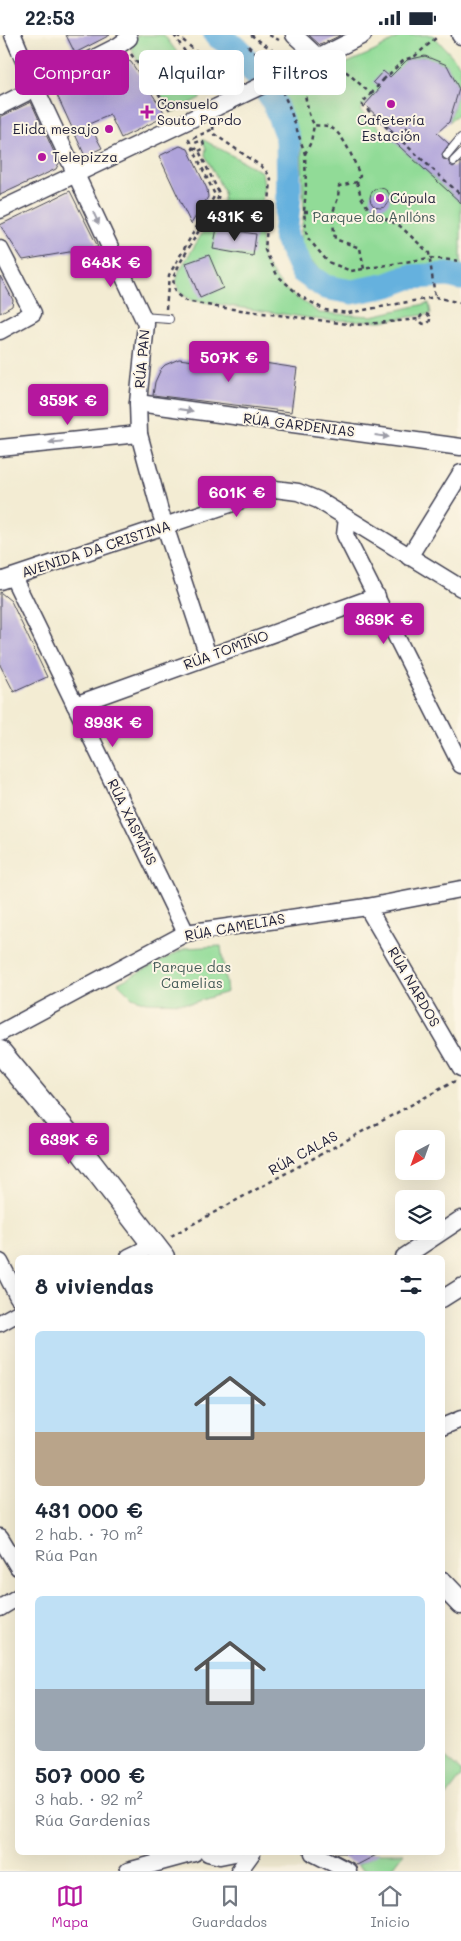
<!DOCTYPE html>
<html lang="es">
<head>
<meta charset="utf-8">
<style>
  :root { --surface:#fff; --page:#f2f2f3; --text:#1f2937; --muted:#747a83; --line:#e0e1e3; --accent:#b5179e }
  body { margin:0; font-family:Mali,sans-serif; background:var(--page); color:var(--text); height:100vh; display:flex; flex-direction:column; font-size:19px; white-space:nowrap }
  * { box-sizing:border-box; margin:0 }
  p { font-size:16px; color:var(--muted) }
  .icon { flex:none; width:28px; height:28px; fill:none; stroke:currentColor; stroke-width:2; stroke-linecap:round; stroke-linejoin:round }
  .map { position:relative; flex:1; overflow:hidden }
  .panel { position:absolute; left:15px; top:1220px; width:430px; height:600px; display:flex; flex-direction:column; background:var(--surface); border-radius:8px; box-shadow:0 5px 20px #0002 }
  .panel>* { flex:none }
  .hud { position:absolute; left:15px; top:15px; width:431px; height:45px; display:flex; gap:10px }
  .needle { width:32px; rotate:221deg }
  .buttons { position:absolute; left:395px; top:1095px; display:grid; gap:10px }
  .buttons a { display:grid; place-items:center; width:50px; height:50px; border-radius:8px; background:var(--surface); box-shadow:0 5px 20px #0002; font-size:25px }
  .price { position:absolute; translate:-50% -42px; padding:0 11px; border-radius:5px; background:var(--accent); color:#fff; font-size:16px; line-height:32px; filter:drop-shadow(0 1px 2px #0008) }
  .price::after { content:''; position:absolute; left:50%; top:30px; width:15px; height:11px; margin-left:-8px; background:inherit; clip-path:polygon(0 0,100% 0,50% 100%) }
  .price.selected { background:#222; color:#fff }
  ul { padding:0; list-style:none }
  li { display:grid; align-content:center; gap:10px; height:265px; padding:0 20px }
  li span { display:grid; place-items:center; height:155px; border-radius:8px; color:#555 }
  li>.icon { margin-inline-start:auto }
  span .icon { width:90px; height:90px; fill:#fffc; stroke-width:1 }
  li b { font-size:21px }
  h2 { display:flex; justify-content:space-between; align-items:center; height:60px; padding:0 20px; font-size:21px }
  .chip { padding:0 18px; border-radius:8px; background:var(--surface); box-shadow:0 5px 20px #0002; font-size:18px; line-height:45px }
  .chip.selected { background:var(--accent); color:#fff }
  .status { display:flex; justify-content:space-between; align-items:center; height:35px; padding:0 25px; background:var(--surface); direction:ltr }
  .status svg { height:14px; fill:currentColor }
  .menu { display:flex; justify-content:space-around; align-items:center; height:70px; border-top:1px solid var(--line); background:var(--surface); font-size:14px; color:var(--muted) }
  .menu a { display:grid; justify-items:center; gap:2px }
  .menu .selected { color:var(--accent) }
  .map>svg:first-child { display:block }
</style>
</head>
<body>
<div class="status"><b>22:53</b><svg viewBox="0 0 49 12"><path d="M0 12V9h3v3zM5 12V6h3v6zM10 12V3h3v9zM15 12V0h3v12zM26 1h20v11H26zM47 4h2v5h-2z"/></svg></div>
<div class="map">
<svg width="461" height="1836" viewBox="0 0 461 1836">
  <rect width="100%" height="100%" fill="#fcf5e5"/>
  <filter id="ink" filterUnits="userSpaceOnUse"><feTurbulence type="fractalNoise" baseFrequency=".02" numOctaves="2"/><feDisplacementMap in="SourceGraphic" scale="10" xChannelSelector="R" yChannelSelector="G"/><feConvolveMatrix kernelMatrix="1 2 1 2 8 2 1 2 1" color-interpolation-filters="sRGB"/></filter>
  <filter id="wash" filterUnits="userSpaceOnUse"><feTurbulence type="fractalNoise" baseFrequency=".0096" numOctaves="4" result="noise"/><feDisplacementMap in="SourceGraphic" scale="20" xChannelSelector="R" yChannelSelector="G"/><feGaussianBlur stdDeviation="1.12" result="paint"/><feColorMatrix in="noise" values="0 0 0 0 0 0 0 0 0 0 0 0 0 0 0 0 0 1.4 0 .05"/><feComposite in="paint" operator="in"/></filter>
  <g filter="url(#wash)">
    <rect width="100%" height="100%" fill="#f3ecd3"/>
    <g fill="#91db97" stroke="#5a7e69">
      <path d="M139,0H164L200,48V63L173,77L138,27L132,15L134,3Z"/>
      <path d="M402,0H433L461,31V78L449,87L459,54L447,30L425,21L407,25L360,75L461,168V244L449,240L371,254L327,243L325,238L308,224L299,208L304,177L301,108L278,65L306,46L375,16Z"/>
      <path d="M202,104L262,137L264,150L260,187L263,225L283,253L319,278L372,281L429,268L431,279L381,286L322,285L191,265L180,258L176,247L179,236L223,165L224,157L205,120L206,113Z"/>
      <path d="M221,911L227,957L192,968L146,967L132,962L118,948L186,913Z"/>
      <path d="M443,1721L461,1736V1742L443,1766Z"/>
      <path d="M367,1818H404L390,1836H367L357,1830L370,1823Z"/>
    </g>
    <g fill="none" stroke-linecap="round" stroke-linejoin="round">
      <path stroke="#65b1de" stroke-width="25" d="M216,0L239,15L274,67L288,104L289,161L285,200L302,236L325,252L352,257L388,250L409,242L449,240L461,243"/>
    </g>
    <g id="blocks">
      <g fill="#afa3da">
        <path d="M66,0H110L75,18Z"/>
        <path d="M309,0H341L320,10Z"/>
        <path d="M425,21L447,30L459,54L449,87L437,98L449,109L442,119L443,124L448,125L450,130L453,132L461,127V168L387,100L392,95L365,70L380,53L373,47L383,36L390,42L407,25Z"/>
        <path d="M124,24L131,27L164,77L162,83L121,103L110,80L89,89L102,113L85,121L57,60L60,55Z"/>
        <path d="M31,67L59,128L56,134L0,160V82Z"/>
        <path d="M180,111L188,114L207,154L208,162L191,189L159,121Z"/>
        <circle cx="380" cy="163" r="10"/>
        <path d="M70,156L98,212L23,225L0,190Z"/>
        <path d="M217,193L256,199L253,221L213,214Z"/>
        <path d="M209,220L223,253L200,263L186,228Z"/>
        <path d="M0,241L13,265L12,271L0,278Z"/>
        <path d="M218,321L297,333L291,377L153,360L155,347L161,334L165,330L179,324L216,329Z"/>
        <path d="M0,557L11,566L47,642L14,657L0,630Z"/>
        <path d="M334,1818H380L357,1830Z"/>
      </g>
    </g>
  </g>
  <g filter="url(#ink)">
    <use href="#blocks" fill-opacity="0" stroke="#414052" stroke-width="1"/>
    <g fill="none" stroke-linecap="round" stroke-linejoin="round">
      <defs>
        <g id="lane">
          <path d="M447,120L461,103"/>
          <path d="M454,126L461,119"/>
          <path d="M142,282L169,284"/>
        </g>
        <g id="street">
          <path d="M13,0L35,52L146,289L138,368L139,399L160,476L208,621"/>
          <path d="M294,0L319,23"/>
          <path d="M460,0L461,1"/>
          <path d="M292,36L363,0"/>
          <path d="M0,71L118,11L129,3"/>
          <path d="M0,175L217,72"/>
          <path d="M0,214L33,278L0,296"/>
          <path d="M138,368L461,412"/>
          <path d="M0,413L139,399"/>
          <path d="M347,483L345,500L461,730"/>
          <path d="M409,522L461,438"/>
          <path d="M13,542L186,898"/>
          <path d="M0,546L275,454L298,457L318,465L461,553"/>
          <path d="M75,670L377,561"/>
          <path d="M367,872L461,1033"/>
          <path d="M0,998L186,898L367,872L461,854"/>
          <path d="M129,1222L154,1210"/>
          <path d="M404,1222L461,1184"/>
          <path d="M0,1227L18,1262"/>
          <path d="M442,1264L461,1252"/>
          <path d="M0,1288L18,1278"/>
          <path d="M442,1392L461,1384"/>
          <path d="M0,1502L18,1532"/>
          <path d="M0,1573L18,1562"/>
          <path d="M208,1818L220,1821L235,1818"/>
          <path d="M313,1818L348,1836"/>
          <path d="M128,1836L194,1818"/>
          <path d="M239,1836L252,1818"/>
        </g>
        <g id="secondary">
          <path d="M0,1017L73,1105L163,1222"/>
          <path d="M442,1548L461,1568"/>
        </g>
      </defs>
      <use href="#lane" stroke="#414052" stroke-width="10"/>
      <use href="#street" stroke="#414052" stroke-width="19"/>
      <use href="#secondary" stroke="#414052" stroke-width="25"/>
      <g stroke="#414052" stroke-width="2.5" stroke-dasharray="4 4" stroke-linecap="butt">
        <path d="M174,0L203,44L207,61"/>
        <path d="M177,0L232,48"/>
        <path d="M251,0L275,17"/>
        <path d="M269,0L279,5"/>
        <path d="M248,11L269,31"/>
        <path d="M131,19L172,78"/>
        <path d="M340,31L371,59L361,69L461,160"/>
        <path d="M383,45L404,25L415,21L436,3"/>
        <path d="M302,46L309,79L314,90"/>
        <path d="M282,56L289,71L305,119L306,153L304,177L307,202L328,227L351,236L429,223L461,226"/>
        <path d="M371,59L383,45L386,47"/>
        <path d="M399,87L408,94"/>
        <path d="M213,91L214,99L265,134L271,144L265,215L277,240L300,261L325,275L348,278L435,262L461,268"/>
        <path d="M400,104L411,91"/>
        <path d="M199,116L203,114L204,111L203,107L200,106L195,108V113L199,116L219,158L218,163L180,228L173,243L175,258L186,266L217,272L356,290L420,284"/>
        <path d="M305,119L311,107L314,90C318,91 323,90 327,91C343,95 354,126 360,141L357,147L339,151L338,163L332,180"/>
        <path d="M357,147L361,162L370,176L400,191L429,218L435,262"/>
        <path d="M304,177H315L332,180L335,204L360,213L364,234"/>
        <path d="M166,274L169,240L215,160L189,105L213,94"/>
        <circle cx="425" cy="284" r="5"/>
        <path d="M171,1201L455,1046"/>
      </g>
      <use href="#lane" stroke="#fff" stroke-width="8"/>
      <use href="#street" stroke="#fff" stroke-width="16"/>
      <use href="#secondary" stroke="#fff" stroke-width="22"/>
      <defs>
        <path id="street-bridge" d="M217,72L292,36"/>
      </defs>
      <use href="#street-bridge" stroke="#414052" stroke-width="19" stroke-linecap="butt"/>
      <use href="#street-bridge" stroke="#fff" stroke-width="16"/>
    </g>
    <defs><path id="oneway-solid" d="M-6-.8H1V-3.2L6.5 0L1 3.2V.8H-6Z" transform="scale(1.25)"/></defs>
    <g fill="#9c9ca7">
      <use href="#oneway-solid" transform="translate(96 183) rotate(65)"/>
      <use href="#oneway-solid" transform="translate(186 375) rotate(8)"/>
      <use href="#oneway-solid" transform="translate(382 401) rotate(8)"/>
      <use href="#oneway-solid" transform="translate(56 407) rotate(174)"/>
    </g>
  </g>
  <g fill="#b5179e" stroke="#fcf5e5" stroke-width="2">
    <circle cx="391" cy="69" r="5"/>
    <path d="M144.5 69.5h5v5h5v5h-5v5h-5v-5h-5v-5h5z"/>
    <circle cx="109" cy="94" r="5"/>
    <circle cx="42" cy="122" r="5"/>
    <circle cx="380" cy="163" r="5"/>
  </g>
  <g text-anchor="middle" stroke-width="4" stroke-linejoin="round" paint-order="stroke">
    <g font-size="14" fill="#22223b" stroke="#fcf5e5" text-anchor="start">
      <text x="157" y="74">Consuelo<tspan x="157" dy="16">Souto Pardo</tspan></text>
      <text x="391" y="90" text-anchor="middle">Cafetería<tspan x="391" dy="16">Estación</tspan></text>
      <text x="99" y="99" text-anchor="end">Elida mesajo</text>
      <text x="52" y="127">Telepizza</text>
      <text x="390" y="168">Cúpula</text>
    </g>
    <g font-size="14" fill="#435a57" stroke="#fcf5e5">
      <text x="374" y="187">Parque do Anllóns</text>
      <text x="192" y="937">Parque das<tspan x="192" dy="16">Camelias</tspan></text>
    </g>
    <g font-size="14" fill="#22223b" stroke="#fcf5e5">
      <text transform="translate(142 324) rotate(-85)" y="5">RÚA PAN</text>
      <text transform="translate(299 390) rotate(7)" y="5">RÚA GARDENIAS</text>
      <text transform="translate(96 514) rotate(-18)" y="5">AVENIDA DA CRISTINA</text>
      <text transform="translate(226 615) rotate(-20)" y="5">RÚA TOMIÑO</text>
      <text transform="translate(132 787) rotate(64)" y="5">RÚA XASMÍNS</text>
      <text transform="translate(235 892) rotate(-10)" y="5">RÚA CAMELIAS</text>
      <text transform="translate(414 952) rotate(60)" y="5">RÚA NARDOS</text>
      <text transform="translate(303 1118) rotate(-29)" y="5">RÚA CALAS</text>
    </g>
  </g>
</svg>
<div class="buttons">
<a><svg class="needle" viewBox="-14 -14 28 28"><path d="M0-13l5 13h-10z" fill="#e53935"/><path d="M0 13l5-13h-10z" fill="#747a83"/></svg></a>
<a><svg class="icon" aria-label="layers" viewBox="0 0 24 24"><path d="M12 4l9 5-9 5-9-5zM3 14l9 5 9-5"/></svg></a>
</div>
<b class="price selected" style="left:235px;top:207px">431K €</b>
<b class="price" style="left:111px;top:253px">648K €</b>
<b class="price" style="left:229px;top:348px">507K €</b>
<b class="price" style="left:68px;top:391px">359K €</b>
<b class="price" style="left:237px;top:483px">601K €</b>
<b class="price" style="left:384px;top:610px">369K €</b>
<b class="price" style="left:113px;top:713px">393K €</b>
<b class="price" style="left:69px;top:1130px">639K €</b>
<div class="hud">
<a class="chip selected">Comprar</a>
<a class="chip">Alquilar</a>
<a class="chip">Filtros</a>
</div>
<section class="panel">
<h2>8 viviendas<svg class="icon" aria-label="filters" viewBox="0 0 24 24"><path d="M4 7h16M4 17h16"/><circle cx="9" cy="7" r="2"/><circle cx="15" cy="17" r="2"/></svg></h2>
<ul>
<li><span style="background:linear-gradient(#bfe0f5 65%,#b9a48a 0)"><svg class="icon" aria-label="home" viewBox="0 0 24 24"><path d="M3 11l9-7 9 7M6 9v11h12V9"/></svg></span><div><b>431 000 €</b><p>2 hab. · 70 m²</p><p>Rúa Pan</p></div></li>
<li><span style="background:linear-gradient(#bfe0f5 60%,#9aa5b1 0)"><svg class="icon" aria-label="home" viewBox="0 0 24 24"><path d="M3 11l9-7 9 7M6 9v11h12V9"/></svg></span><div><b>507 000 €</b><p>3 hab. · 92 m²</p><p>Rúa Gardenias</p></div></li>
</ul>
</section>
</div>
<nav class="menu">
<a class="selected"><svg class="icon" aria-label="map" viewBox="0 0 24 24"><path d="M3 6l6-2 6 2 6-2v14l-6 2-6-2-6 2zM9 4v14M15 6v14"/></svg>Mapa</a>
<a><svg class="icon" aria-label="saved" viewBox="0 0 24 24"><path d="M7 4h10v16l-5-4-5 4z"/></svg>Guardados</a>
<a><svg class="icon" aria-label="home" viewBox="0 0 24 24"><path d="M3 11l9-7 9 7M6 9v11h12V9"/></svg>Inicio</a>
</nav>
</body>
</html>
